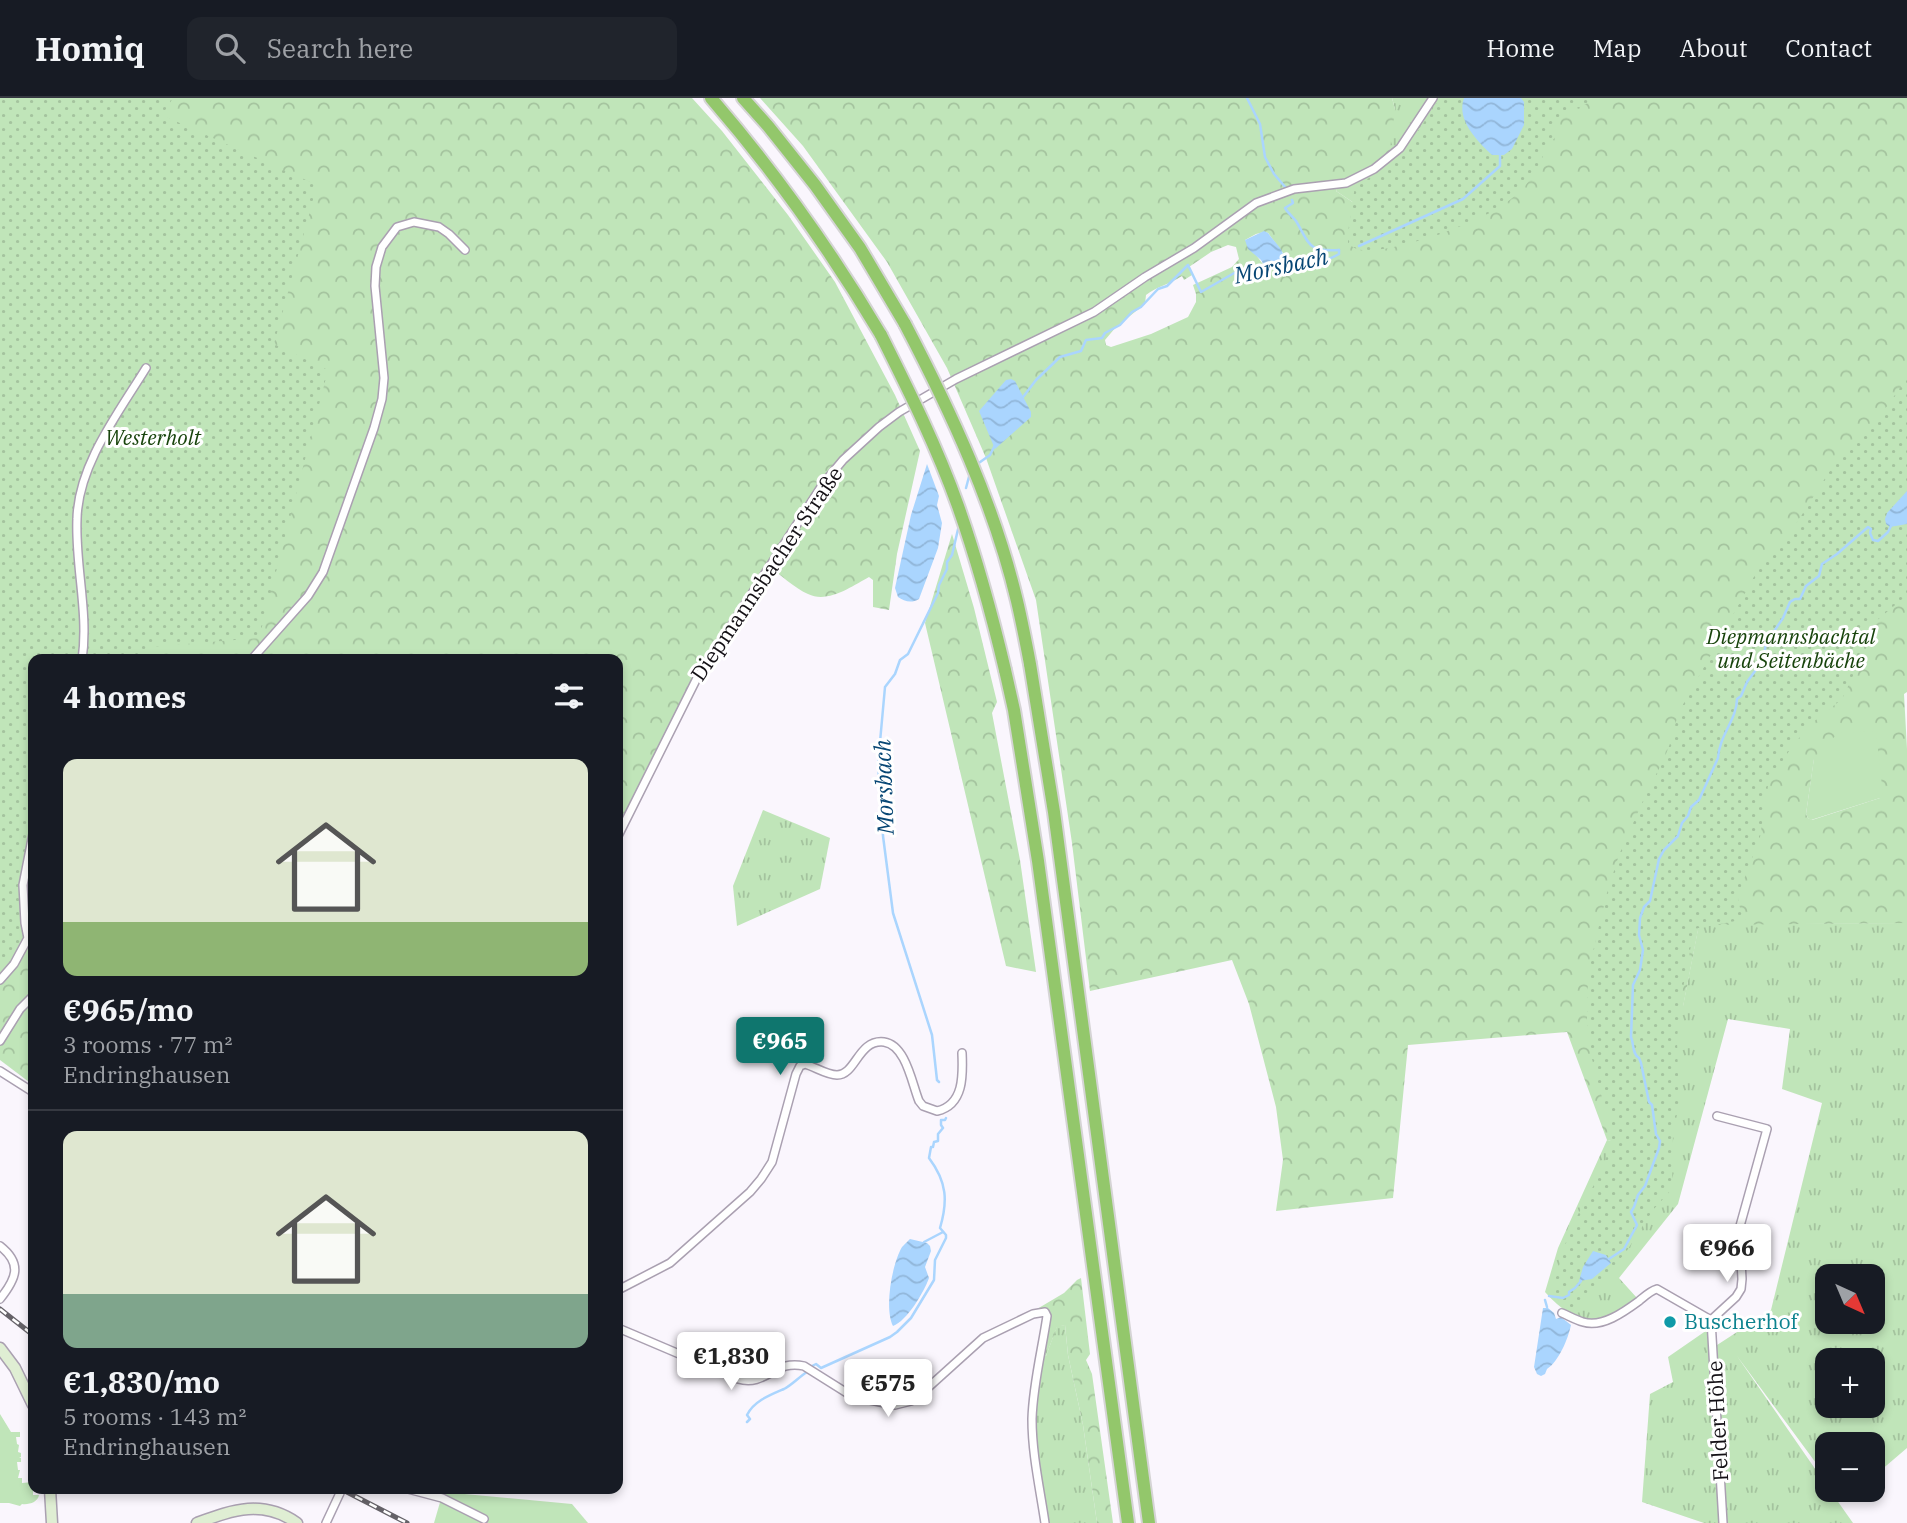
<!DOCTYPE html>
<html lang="en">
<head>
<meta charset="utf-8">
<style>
  :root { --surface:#171b24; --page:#20242c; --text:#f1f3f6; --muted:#9ea1a6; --line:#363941; --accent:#0f766e }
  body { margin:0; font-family:"IBM Plex Serif",serif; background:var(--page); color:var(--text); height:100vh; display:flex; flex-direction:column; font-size:26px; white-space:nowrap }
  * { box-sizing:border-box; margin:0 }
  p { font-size:23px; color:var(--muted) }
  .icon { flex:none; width:38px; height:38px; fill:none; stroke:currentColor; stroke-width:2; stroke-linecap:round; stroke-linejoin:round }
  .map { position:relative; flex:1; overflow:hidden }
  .panel { position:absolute; left:28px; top:556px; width:595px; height:840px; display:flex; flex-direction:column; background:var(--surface); border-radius:14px; box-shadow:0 4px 10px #0003 }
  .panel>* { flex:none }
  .needle { width:46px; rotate:136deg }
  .tools { position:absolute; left:1815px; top:1166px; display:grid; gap:14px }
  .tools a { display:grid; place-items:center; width:70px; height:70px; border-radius:14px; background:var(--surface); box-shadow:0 4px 10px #0003; font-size:35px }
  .price { position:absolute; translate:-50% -60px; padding:0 16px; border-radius:7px; background:#fff; color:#222; font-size:23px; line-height:46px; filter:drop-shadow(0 2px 4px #0008) }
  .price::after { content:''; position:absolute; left:50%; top:42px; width:21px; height:16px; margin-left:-10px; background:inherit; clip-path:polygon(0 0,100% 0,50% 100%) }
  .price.current { background:var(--accent); color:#fff }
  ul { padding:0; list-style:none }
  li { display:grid; align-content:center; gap:14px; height:371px; padding:0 35px }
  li+li { border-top:2px solid var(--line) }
  li span { display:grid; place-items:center; height:217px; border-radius:14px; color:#555 }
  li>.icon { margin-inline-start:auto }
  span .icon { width:126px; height:126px; fill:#fffc; stroke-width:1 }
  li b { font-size:30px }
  h2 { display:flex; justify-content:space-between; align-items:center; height:84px; padding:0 35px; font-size:30px }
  header { display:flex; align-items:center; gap:42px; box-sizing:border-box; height:98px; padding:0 35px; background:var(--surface); border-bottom:2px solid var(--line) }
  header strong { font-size:33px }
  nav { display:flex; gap:38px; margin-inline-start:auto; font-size:24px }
  .search { width:490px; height:63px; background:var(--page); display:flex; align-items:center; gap:18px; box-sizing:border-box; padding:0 24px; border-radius:14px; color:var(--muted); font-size:26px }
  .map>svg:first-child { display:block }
</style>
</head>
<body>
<header>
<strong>Homiq</strong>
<div class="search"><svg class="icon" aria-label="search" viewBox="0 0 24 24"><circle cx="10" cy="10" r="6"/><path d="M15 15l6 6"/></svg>Search here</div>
<nav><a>Home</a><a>Map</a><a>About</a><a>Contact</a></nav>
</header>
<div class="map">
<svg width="1907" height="1425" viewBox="0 0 1907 1425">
  <defs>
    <pattern id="grass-tufts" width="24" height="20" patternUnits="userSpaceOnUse" patternTransform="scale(1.75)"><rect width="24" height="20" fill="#c0e5b9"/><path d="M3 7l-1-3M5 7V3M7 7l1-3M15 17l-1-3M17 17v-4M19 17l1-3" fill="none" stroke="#a4c39e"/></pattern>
    <pattern id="forest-crowns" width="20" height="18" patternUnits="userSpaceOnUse" patternTransform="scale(1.75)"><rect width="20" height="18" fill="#c0e5b9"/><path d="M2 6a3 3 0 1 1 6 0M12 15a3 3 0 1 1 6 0" fill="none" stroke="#a4c39e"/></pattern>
    <pattern id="park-dots" width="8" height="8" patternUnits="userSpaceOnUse" patternTransform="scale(1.75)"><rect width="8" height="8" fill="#c0e5b9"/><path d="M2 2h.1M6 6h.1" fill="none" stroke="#a4c39e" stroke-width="1.8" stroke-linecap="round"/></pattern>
    <pattern id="water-waves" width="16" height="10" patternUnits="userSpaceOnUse" patternTransform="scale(1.75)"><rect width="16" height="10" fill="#aad5fe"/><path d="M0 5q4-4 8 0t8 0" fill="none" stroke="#91b6d9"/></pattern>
  </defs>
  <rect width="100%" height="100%" fill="#faf6fd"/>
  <g fill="url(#grass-tufts)" fill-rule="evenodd">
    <path d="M1392,0H1442L1456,11L1357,107L1336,93L1341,84L1395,11Z"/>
    <path d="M763,712L830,740L820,791L737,828L733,788Z"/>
    <path d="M1907,825V1350L1873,1379L1872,1346H1827V1380L1737,1258L1827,1388V1391H1829L1853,1425H1704L1642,1404L1650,1296L1673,1284L1668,1259L1710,1230L1714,1249L1771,1212L1822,1005L1782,991L1790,931L1728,921L1678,1106L1619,1180L1637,1200C1601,1230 1576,1229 1545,1194L1558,1150L1607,1042L1662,1051L1642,891L1683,908L1699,826ZM1827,1178H1872V1223H1827ZM1827,1262H1872V1307H1827Z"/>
    <path d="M1065,1227L1068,1257L1083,1327L1097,1425H1047L1038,1365L1034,1320L1042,1256L1046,1258L1057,1228Z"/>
  </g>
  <g fill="url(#forest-crowns)" fill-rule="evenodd">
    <path d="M171,0H692L722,33L788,117L835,184L895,297L920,353L897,456L889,512L873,509V482L869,479C852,488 828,506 808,496C796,491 778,475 767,467L693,581L618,733V562H144L147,546L272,247L158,20Z"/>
    <path d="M760,0H1392L1395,11L1389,59L1341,84L1336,93L1357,107L1532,0H1907V594L1904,596L1907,651V825L1699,827L1683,909L1643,891L1663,1052L1607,1042L1567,934L1408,947L1393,1100L1276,1113L1283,1062L1276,1009L1249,906L1232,862L1090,893L1072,745L1036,502L986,360L947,270L887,164L803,48ZM1264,134L1268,135L1283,155L1265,169L1245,142L1256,136ZM1228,147L1236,149L1239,161L1232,169L1193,187L1196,196V204L1188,219L1151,236L1111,249L1106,247L1105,242L1116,229L1145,206L1146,197C1156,189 1170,186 1182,178L1184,182L1192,177L1189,169L1211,154ZM1814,661L1880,700L1812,722L1808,720L1806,716Z"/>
    <path d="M952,436L974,510L997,604L992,615L1020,762L1036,874L1006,868L925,525Z"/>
    <path d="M33,822V987L0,962V868Z"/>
    <path d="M1081,1180L1090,1256L1086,1262L1092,1276L1113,1425H1097L1083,1327L1068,1257L1065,1227L1057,1229L1046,1258L1042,1256L1050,1216L1046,1211H1037L1064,1195L1077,1182Z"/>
  </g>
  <g fill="url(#park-dots)">
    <path d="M0,0H173L162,17L317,87L274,246L328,272L259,540L149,549L146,562H33V834L29,861L0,869Z"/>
    <path d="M1440,0H1593L1590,4L1555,21L1553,29L1556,38C1543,53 1538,73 1525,88C1517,97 1505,106 1495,112C1470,127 1385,159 1357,151C1354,150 1350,147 1348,145V134L1355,88L1381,73L1408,48Z"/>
    <path d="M1907,280V497L1875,524L1866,550L1842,601L1812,625L1793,647L1772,679L1768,688L1760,739L1740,792L1738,801L1740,810L1746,821L1694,831L1681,901L1677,941L1679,1008L1673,1034L1672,1091L1653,1112L1626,1154L1576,1212L1568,1210L1559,1204L1555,1196L1554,1187L1564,1149L1575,1122L1603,1070L1609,1051L1612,1032V1014L1603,1004L1589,949L1587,929V900L1589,871L1598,832L1607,795L1619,757L1646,696L1664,661L1671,643L1678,616L1754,479L1764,463L1796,426L1838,360L1868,335Z"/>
  </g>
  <g fill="#c0e5b9">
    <path d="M1876,633L1883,697L1880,700L1811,722L1808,720L1806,716L1814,660L1838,635Z"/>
    <path d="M0,1316L11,1334H20V1339H16L17,1346L19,1347L18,1354L21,1355V1359H19L21,1360V1364H17L18,1372H20L18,1380H22V1385L33,1384V1397H39C38,1404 29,1407 22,1406L20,1408L9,1405H0Z"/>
    <path d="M443,1394L572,1406L588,1425H434Z"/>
  </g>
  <g fill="url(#water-waves)">
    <path d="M1464,0H1521L1524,4V27L1512,51L1504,57H1492C1477,43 1456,22 1464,0Z"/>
    <path d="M1264,133L1268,135C1275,145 1289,155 1282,167L1265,169L1261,162L1248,151L1245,142Z"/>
    <path d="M1011,281L1015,283L1031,314V319L995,351L979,313L1006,282Z"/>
    <path d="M927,366L939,398L937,407L942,425L938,450L919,501C911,506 904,503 898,499L895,490L911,417Z"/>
    <path d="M1907,393V426L1890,429L1886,426L1885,421L1887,415Z"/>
    <path d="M910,1141L927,1145L930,1148L931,1153L925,1169L929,1180C924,1194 907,1223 893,1228C884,1210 892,1166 902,1149C903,1148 909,1142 910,1141Z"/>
    <path d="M1593,1153L1606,1157L1611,1165L1592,1181L1579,1183L1583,1169Z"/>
    <path d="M1543,1210H1548L1554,1215L1556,1221L1561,1219L1571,1227C1568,1241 1559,1263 1547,1271L1545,1276L1541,1278L1537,1276L1534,1269Z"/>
  </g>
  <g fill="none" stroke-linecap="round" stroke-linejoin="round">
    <g stroke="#aad5fe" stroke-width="2.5">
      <path d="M1247,0L1260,26L1265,59L1274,76L1286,90"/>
      <path d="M1292,102L1293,105L1285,110C1288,115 1293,119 1296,123C1310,146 1307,154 1339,152"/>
      <path d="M1359,148L1463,101L1500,68V56"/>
      <path d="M1278,168C1300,166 1319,168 1339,156V152"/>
      <path d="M1023,299L1036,282L1060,259L1081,253L1086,242L1102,240L1105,235L1120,227L1132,214L1141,209L1158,191L1167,188L1188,167L1201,194L1236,174L1272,168"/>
      <path d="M976,367L990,357L995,347"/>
      <path d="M966,390L970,375"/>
      <path d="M939,984L937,982L932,937L893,815L883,738L878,666L885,589L895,576L900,562L908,556L938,495L939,487L947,471V464L952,457L959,427"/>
      <path d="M924,1144L943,1134"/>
      <path d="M1609,1161L1624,1151L1637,1127L1631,1114L1634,1109L1638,1097L1645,1088L1659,1050L1660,1043L1656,1036L1652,1007L1649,1004L1641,965L1639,960C1632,956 1634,946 1631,939L1633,887L1640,872L1643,852L1639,837L1640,820L1644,809L1650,803L1659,761L1664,752L1678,738L1682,725L1688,718L1691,709L1699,702L1718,660C1719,638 1737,621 1737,601L1741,598L1747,584L1758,569L1764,557L1766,545L1783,520L1790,504L1795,501H1800L1806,488L1819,478L1822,466L1837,456L1868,429L1871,431L1870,435L1873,442L1878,443L1888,434L1891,428"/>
      <path d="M1549,1198L1563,1200L1569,1197V1194L1575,1190L1581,1183"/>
      <path d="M1545,1202L1547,1209"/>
      <path d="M812,1268L816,1266L821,1270L890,1239L897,1234L911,1220L934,1182L935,1162L946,1140V1137L940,1130C948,1103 947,1084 929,1060L931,1049H933L934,1044L938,1043V1036L943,1030L941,1027V1022H945L946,1020"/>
      <path d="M747,1324L750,1321L747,1317C754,1303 770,1297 784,1291C792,1287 799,1279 807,1274"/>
    </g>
    <defs>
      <g id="street">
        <path d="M82,562C89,515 75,468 77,421C78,367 119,314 146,270"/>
        <path d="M251,562L308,498L323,474L374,330L382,301L384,280L375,188L376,169L382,149L397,129L414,124L439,129L449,136L465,152"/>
        <path d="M618,738L696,582L823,386L843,362L879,329L899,314L956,281L1094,214L1145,179L1194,150L1256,105L1294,91L1346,85L1374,71L1400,50L1433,0"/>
        <path d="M0,882L14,866L28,840L25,825L23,787L33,736"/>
        <path d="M0,943L20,911L33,898"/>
        <path d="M0,973L33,994"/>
        <path d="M0,1148C23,1166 16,1181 0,1201"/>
        <path d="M618,1192L670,1165L750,1094L761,1081L772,1064L796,976L800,968L805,966C815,969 827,977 837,977C856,977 858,941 884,944C906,947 912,986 919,1003L923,1008L937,1013C964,1007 963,977 962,955"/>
        <path d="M1562,1215C1569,1218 1576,1222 1583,1224C1602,1230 1624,1214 1639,1203C1645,1198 1650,1193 1657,1191L1711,1222L1736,1199L1741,1191L1742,1181L1741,1163L1737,1156L1740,1128L1767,1031L1717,1018"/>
        <path d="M1711,1222L1723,1425"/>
        <path d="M618,1230L738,1281C767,1289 774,1261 804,1268L847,1295L860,1300L895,1307L911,1303L922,1295L983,1240L1033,1216L1045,1214L1047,1218C1042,1252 1033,1286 1032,1321C1032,1356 1040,1391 1045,1425"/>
        <path d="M408,1391L442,1400L484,1421"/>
        <path d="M326,1425L340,1395"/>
      </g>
      <g id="secondary">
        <path d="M0,1250L15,1270L33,1307"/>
        <path d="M50,1391L52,1425"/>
        <path d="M197,1425C233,1412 262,1401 297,1425"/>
      </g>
      <g id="highway">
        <path d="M711,0C775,74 831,153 881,237"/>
        <path d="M743,0L768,28L815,87L860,150L905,226"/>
        <path d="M1030,566L1054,714L1149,1425"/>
        <path d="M1005,572L1014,612L1038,763L1128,1425"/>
      </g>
    </defs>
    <use href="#street" stroke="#aaa0b1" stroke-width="10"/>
    <use href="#secondary" stroke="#aaa0b1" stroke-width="13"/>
    <use href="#highway" stroke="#d5d4d5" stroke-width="16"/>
    <use href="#street" stroke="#fff" stroke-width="7"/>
    <use href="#secondary" stroke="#dfeed3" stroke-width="10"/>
    <use href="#highway" stroke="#93c76b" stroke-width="12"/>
    <defs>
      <g id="rail">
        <path d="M0,1211L33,1237"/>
        <path d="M341,1391L407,1425"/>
      </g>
    </defs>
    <use href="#rail" stroke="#656268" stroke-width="5"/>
    <use href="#rail" stroke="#fff" stroke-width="2.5" stroke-dasharray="8" stroke-linecap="butt"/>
    <defs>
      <path id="street-bridge" d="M340,1395L341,1391"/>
      <g id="highway-bridge">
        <path d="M905,226C951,314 994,406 1017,503C1022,524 1026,545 1030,566"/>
        <path d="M881,237C909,293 937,349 958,408C977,462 992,517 1005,572"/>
      </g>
    </defs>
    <use href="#street-bridge" stroke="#aaa0b1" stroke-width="10" stroke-linecap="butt"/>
    <use href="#highway-bridge" stroke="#d5d4d5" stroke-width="16" stroke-linecap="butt"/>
    <use href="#street-bridge" stroke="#fff" stroke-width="7"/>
    <use href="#highway-bridge" stroke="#93c76b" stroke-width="12"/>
  </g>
  <circle fill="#0f9aa8" stroke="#fff" stroke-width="2.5" cx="1670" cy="1224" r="7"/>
  <g text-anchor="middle" stroke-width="6" stroke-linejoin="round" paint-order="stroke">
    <g font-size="21" font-style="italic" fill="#18440c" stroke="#fff">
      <text x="153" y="347">Westerholt</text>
      <text x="1791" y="546">Diepmannsbachtal<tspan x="1791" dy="24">und Seitenbäche</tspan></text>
    </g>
    <g font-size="21" fill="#131015" stroke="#fff">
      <text transform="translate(767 476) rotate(-56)" y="7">Diepmannsbacher Straße</text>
      <text transform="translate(1718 1323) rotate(-93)" y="7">Felder Höhe</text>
    </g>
    <g font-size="21" fill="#0d838f" stroke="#fff" text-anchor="start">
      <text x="1684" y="1231">Buscherhof</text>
    </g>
    <g font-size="23" font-style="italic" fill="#074674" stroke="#fff">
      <text transform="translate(1281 168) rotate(-12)" y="8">Morsbach</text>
      <text transform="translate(884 689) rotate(-92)" y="8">Morsbach</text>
    </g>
  </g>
</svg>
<div class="tools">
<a><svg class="needle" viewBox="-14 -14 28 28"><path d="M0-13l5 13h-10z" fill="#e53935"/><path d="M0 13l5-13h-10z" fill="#9ea1a6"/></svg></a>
<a>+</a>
<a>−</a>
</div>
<b class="price current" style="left:780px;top:979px">€965</b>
<b class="price" style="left:1727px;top:1186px">€966</b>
<b class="price" style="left:731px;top:1294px">€1,830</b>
<b class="price" style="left:888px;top:1321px">€575</b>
<section class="panel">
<h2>4 homes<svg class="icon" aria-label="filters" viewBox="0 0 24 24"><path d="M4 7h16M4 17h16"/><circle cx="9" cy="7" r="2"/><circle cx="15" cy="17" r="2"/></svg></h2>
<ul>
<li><span style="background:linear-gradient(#dfe7d0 75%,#8fb573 0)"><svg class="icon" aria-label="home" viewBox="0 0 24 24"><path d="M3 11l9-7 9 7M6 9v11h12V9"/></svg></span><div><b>€965/mo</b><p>3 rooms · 77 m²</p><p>Endringhausen</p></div></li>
<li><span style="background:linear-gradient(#dfe7d0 75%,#7fa58c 0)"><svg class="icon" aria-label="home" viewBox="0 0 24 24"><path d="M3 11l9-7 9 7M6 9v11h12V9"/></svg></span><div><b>€1,830/mo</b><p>5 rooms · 143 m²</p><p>Endringhausen</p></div></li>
</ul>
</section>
</div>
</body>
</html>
